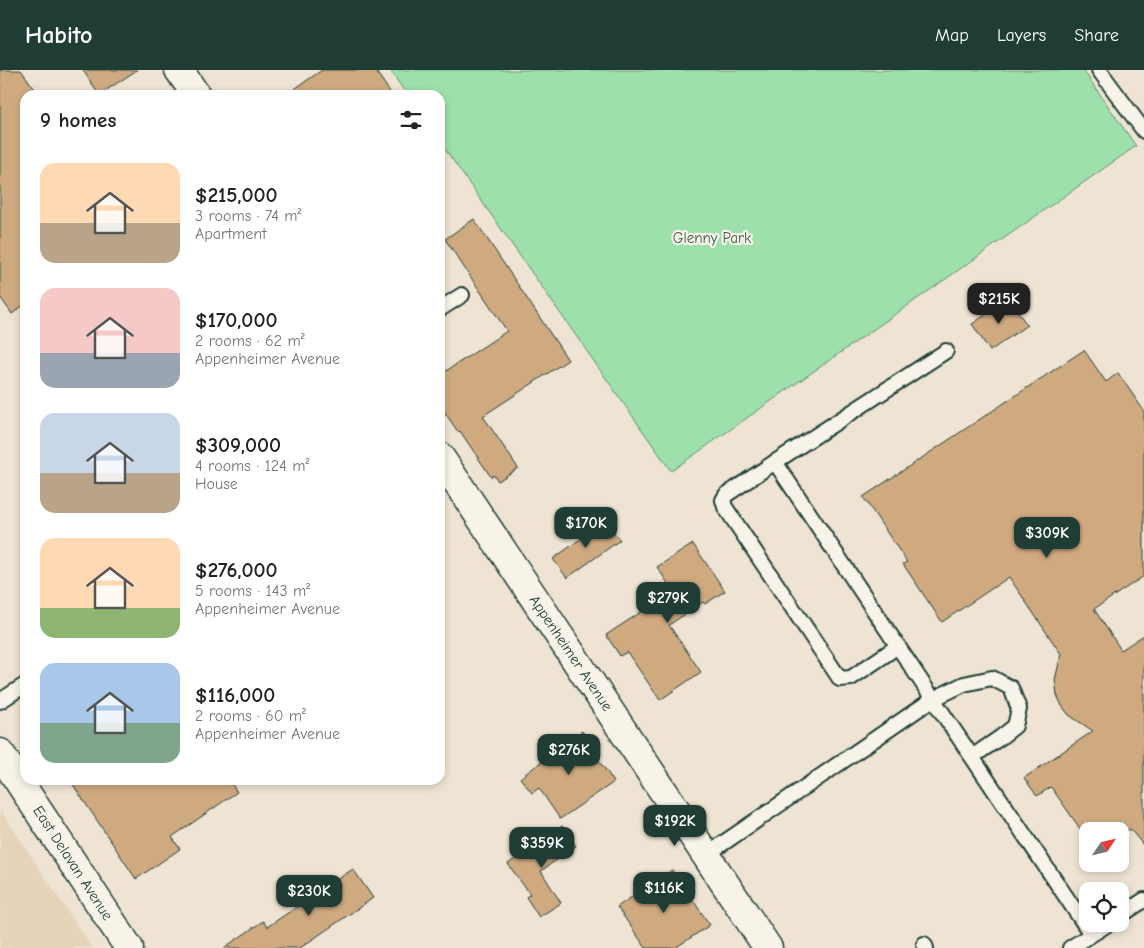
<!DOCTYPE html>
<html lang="en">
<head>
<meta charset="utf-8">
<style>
  :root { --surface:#fff; --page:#f2f2f2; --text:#222; --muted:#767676; --accent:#1f3d34 }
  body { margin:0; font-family:"Comic Neue",sans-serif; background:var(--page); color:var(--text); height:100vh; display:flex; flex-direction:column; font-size:19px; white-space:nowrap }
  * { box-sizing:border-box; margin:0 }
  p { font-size:16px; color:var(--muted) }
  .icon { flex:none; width:28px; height:28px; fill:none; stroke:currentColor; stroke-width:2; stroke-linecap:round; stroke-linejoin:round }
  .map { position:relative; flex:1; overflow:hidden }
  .side { position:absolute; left:20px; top:20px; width:425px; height:695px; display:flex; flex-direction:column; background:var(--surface); border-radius:15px; box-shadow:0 2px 8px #0003 }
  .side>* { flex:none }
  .needle { width:32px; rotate:55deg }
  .controls { position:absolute; left:1079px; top:752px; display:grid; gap:10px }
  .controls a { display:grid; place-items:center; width:50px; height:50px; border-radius:10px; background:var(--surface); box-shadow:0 2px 8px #0003; font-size:25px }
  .price { position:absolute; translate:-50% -42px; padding:0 11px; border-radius:10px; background:var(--accent); color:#fff; font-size:16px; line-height:32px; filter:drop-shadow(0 1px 2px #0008) }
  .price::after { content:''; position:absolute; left:50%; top:30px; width:15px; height:11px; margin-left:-8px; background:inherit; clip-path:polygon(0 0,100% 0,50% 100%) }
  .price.active { background:#222; color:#fff }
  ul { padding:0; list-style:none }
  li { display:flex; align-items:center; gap:15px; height:125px; padding:0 20px }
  li span { display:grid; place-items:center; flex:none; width:140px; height:100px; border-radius:15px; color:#555 }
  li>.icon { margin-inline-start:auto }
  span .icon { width:60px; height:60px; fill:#fffc; stroke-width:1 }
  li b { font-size:21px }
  h2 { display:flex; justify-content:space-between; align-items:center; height:60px; padding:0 20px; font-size:21px }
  header { display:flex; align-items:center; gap:30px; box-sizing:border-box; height:70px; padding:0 25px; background:var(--accent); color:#fff }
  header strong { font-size:24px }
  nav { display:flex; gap:28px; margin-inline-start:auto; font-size:18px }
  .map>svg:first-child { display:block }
</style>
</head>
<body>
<header>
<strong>Habito</strong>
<nav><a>Map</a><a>Layers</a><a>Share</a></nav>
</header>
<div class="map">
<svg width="1144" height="878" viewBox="0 0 1144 878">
  <rect width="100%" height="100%" fill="#efe4d3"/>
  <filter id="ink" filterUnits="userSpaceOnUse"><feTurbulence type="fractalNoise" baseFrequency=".02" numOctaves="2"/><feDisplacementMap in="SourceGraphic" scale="10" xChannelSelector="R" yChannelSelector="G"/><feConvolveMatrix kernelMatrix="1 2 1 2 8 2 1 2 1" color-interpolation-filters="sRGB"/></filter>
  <g filter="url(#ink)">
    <path fill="#e5d3ba" d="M0,739L92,878H0Z"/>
    <path fill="#9de0ab" stroke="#5e8e70" d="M390,0H1083L1136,76L671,401L440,72V25H407Z"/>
    <g fill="#cfaa81" stroke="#1f3d34">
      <path d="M0,0H21L39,25H25V234L12,244L0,227Z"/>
      <path d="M83,0H137L99,25Z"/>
      <path d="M322,0H375L392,25H286Z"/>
      <path d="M474,149L568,290L483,346L518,398L498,411L494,405L491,407L460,361L458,362L440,335V305L507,261L445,169Z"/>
      <path d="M1009,229L1027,255L990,281L972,254Z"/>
      <path d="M1084,280L1106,312L1118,303L1144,341V506L1094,539L1121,580L1144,565V776L1130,759L1120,765V761H1088V770L1051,717L1037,726L1024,708L1093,661L1069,645L1062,636L1057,625L1055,610L1061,584L1009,507L942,552L903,494L907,492L863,427Z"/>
      <path d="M605,451L620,470L567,508L553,489Z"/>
      <path d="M693,474L725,521L705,534L703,532L669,555L701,602L660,630L627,582L620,586L606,565L673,521L657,497Z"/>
      <path d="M582,661L593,677L591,679L614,712L560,749L539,718L532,723L520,708Z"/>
      <path d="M70,710H229L237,722L172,767L180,779L136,809Z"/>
      <path d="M562,756L576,776L541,801L561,833L539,847L526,827L530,824L508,794Z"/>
      <path d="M353,799L373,828L300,878H224L263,851L267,857Z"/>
      <path d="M672,800L710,855L675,878H646L617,837Z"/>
    </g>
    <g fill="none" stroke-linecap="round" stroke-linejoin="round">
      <defs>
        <g id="lane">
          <path d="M1099,0L1144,61"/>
          <path d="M440,239L462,225"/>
          <path d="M775,392L726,425L723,430L725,437L840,609L851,608L898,576"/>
          <path d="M0,631L25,615"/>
          <path d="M972,687L1001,667L1015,656L1019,639L1011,618L992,608L964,614L933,629L1091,864"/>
          <path d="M706,785L933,629L775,392L946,281"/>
          <path d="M1120,846L1144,830"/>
          <path d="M924,874L926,878"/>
          <path d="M1070,878L1108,854"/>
        </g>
        <g id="street">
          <path d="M179,0L196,25"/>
          <path d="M440,387L768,878"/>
        </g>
        <path id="secondary" d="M0,683L129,878"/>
      </defs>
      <use href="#lane" stroke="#1f3d34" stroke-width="18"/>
      <use href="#street" stroke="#1f3d34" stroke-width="31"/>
      <use href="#secondary" stroke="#1f3d34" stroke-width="31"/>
      <use href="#lane" stroke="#f7f3e8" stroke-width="14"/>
      <use href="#street" stroke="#f7f3e8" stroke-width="28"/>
      <use href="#secondary" stroke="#f7f3e8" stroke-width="28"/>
    </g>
  </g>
  <g text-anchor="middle" stroke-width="4.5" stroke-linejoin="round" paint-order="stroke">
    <g font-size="15" fill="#385e4c" stroke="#f7f3e8">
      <text x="712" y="173">Glenny Park</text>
    </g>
    <g font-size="15" fill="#1f3d34" stroke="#f7f3e8">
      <text transform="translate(571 583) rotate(56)" y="5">Appenheimer Avenue</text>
      <text transform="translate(73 793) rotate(57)" y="5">East Delavan Avenue</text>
    </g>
  </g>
</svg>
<div class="controls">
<a><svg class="needle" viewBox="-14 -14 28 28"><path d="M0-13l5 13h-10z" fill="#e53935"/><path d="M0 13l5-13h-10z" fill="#767676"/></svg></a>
<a><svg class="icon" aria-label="locate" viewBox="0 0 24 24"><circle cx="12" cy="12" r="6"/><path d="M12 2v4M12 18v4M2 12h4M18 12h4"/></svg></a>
</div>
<b class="price active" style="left:999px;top:255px">$215K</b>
<b class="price" style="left:586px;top:479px">$170K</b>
<b class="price" style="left:1047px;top:489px">$309K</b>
<b class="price" style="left:668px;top:554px">$279K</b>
<b class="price" style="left:569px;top:706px">$276K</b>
<b class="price" style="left:675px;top:777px">$192K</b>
<b class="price" style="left:542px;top:799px">$359K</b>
<b class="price" style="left:664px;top:844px">$116K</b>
<b class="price" style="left:309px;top:847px">$230K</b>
<section class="side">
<h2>9 homes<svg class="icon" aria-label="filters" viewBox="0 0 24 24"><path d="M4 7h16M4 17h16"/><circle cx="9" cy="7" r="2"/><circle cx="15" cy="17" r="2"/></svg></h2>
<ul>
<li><span style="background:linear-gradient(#ffd9b3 60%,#b9a48a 0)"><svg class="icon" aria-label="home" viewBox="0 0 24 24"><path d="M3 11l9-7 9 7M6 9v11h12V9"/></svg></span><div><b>$215,000</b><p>3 rooms · 74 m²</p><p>Apartment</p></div></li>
<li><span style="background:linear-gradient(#f6c9c9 65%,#9aa5b1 0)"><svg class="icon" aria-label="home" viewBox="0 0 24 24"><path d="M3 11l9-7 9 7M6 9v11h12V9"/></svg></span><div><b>$170,000</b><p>2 rooms · 62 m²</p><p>Appenheimer Avenue</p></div></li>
<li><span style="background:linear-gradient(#c9d6e8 60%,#b9a48a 0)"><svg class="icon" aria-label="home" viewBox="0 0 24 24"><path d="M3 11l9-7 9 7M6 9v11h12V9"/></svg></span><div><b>$309,000</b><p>4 rooms · 124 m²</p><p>House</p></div></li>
<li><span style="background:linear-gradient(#ffd9b3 70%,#8fb573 0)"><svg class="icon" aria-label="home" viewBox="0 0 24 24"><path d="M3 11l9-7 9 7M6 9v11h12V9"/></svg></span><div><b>$276,000</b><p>5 rooms · 143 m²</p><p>Appenheimer Avenue</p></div></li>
<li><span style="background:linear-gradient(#a9c7e8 60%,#7fa58c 0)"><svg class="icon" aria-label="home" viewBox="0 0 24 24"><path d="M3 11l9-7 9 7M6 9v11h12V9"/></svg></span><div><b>$116,000</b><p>2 rooms · 60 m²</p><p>Appenheimer Avenue</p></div></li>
</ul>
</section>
</div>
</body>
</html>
